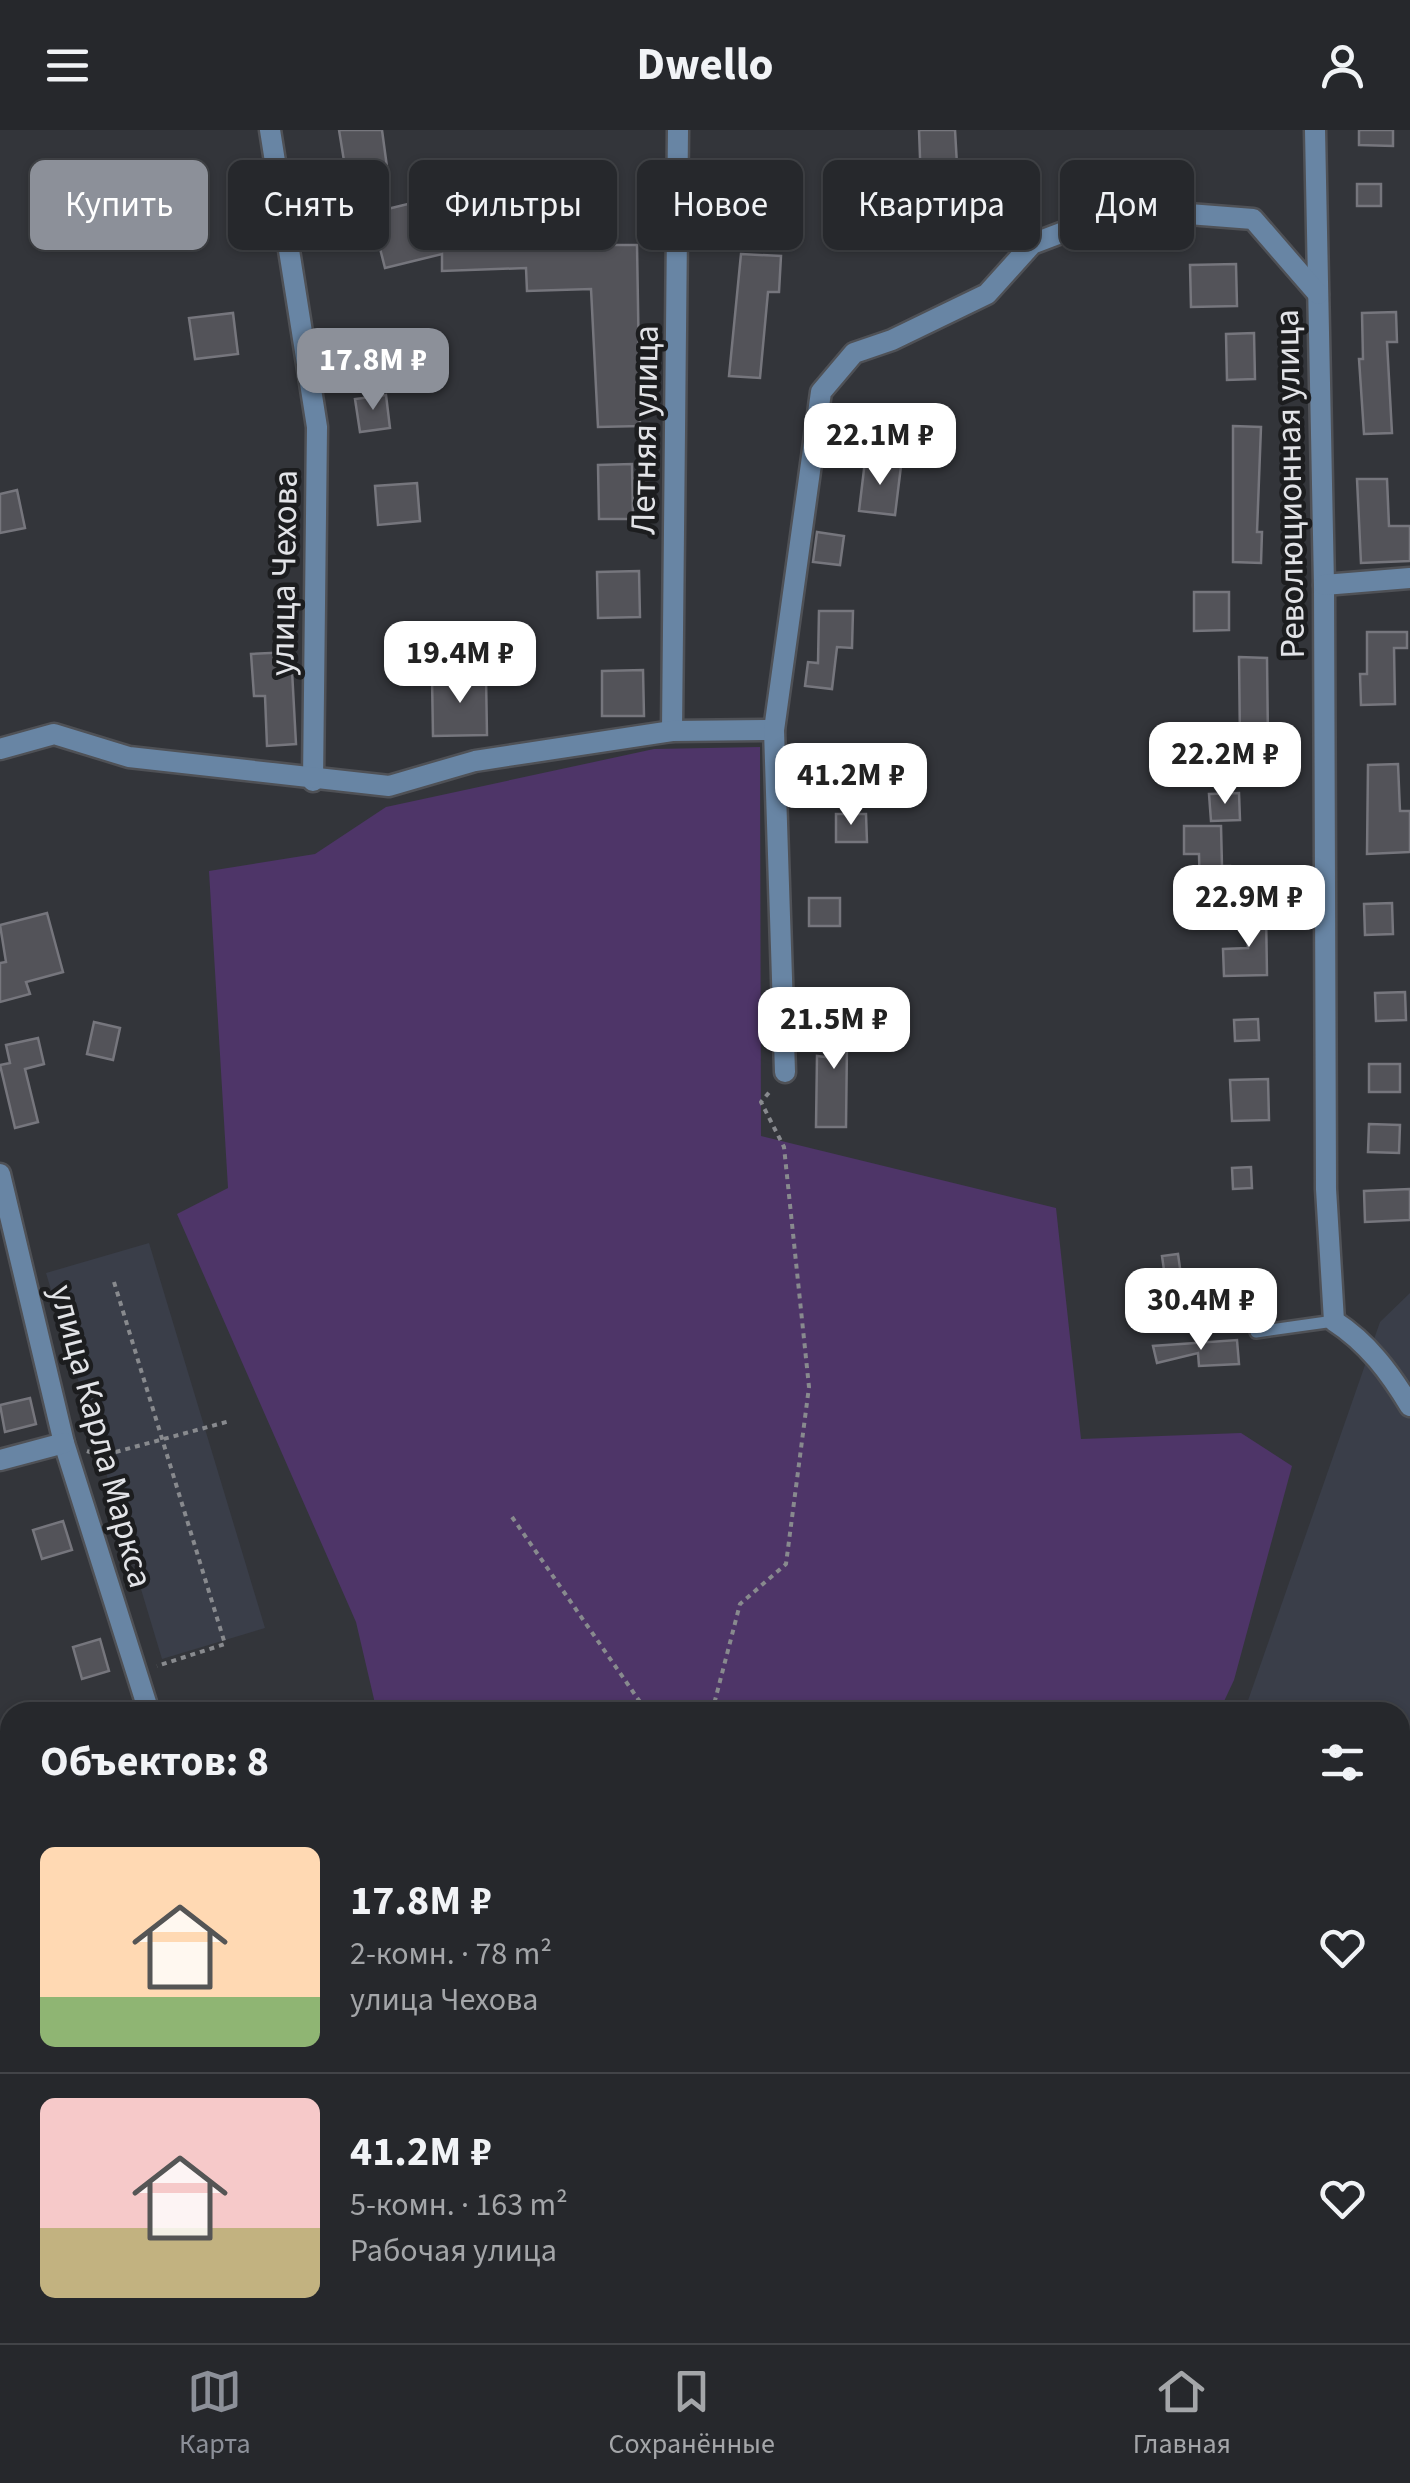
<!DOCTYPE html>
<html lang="ru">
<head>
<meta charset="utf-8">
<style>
  :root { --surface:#26282c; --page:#323438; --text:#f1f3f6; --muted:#a4a6a9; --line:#424448; --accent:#8c9099 }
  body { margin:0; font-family:"Source Sans 3",sans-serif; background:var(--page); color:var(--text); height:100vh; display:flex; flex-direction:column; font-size:38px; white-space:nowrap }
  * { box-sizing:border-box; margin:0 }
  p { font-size:32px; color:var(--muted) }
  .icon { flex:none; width:55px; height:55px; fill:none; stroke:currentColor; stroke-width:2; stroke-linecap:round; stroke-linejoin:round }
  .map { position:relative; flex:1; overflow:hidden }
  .panel { position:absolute; left:0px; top:1572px; width:1410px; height:642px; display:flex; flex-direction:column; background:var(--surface); border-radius:30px 30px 0 0; box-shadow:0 2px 8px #0004,0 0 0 2px var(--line) }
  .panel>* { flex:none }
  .banner { position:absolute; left:30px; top:30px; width:1350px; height:90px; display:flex; gap:20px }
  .price { position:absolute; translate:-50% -85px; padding:0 22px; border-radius:20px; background:#fff; color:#222; font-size:32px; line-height:65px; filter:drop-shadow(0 2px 5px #0008) }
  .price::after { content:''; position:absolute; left:50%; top:60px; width:30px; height:22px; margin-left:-15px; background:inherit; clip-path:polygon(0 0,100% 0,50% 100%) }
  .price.on { background:var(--accent); color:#fff }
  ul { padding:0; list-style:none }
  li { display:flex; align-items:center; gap:30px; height:250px; padding:0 40px }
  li+li { border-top:2px solid var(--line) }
  li span { display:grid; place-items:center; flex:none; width:280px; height:200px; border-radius:15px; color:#555 }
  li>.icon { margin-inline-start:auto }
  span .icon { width:120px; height:120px; fill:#fffc; stroke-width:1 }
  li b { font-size:42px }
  h2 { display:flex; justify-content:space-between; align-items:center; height:120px; padding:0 40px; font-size:42px }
  .pill { padding:0 35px; border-radius:15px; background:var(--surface); box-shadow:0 2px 8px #0004,0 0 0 2px var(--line); font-size:35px; line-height:90px }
  .pill.on { background:var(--accent); color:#fff }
  header { display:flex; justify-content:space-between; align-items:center; height:130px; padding:0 40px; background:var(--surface); font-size:45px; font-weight:700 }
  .dock { display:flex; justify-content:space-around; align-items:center; height:140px; border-top:2px solid var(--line); background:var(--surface); font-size:28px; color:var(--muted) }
  .dock a { display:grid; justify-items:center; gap:5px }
  .dock .on { color:var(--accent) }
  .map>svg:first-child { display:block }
</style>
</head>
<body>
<header><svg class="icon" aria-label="menu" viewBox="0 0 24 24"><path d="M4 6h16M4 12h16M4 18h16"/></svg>Dwello<svg class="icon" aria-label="person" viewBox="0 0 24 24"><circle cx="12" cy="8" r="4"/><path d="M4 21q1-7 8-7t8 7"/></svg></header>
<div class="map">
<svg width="1410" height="2213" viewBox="0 0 1410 2213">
  <rect width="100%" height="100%" fill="#33353a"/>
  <g fill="#3a3e49">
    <path d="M149,1113L265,1498L162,1529L46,1143Z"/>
    <path d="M1410,1163V1752L1400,1753V1582H1244L1380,1192Z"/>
  </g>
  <g fill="#4e3568">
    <path d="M760,617L761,1006L1056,1078L1081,1309L1241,1303L1292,1336L1234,1550L1219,1582H377L356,1492L177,1084L228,1058L209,741L315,724L386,677L654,619Z"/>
    <path d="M383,2205H811V2213H386Z"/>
  </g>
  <g fill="#535359" stroke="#76767d" stroke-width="2.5">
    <path d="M339,0H382L387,37L346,43Z"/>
    <path d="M919,0H955L958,52L921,54Z"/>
    <path d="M1359,0H1393V16L1359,15Z"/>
    <path d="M785,44V69H758V45Z"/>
    <path d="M187,45L192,79L123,89L118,56Z"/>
    <rect x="1357" y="54" width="24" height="22"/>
    <path d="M412,73L418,99L501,97V115H637L640,296L598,297L591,159L527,161L526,138L442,141V124L385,138L371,83Z"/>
    <path d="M741,124L781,126L779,162H768L760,248L729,246Z"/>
    <path d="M1236,134L1237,176L1191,177L1190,135Z"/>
    <path d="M1396,182L1397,212H1387L1392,303L1364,304L1359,229H1363L1362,183Z"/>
    <path d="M233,183L238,224L195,229L189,188Z"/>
    <path d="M1254,203L1255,249L1227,250L1226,204Z"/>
    <path d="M386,265L390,298L360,302L355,269Z"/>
    <path d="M847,276L875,279L871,310L843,306Z"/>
    <path d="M1233,296L1261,297L1257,402H1262L1261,433L1233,432Z"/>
    <path d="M865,331L901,336L895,385L859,381Z"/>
    <path d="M632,334L633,389H599L598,335Z"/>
    <path d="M1357,349H1387L1389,396H1410V431L1361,433Z"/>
    <path d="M417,353L420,391L378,395L375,356Z"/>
    <path d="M17,360L25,398L0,403V364Z"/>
    <path d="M817,402L844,406L840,435L813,432Z"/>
    <path d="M639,441L640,487L598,488L597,442Z"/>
    <path d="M1194,462H1229V500L1194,501Z"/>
    <path d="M819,481H853L852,518L837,517L832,559L805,556L808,532L818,533Z"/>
    <path d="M1367,502H1407V518H1394L1395,574L1361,575L1360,544H1367Z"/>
    <path d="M291,522L296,614L267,616L265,566H254L251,524Z"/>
    <path d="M1239,527L1267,528L1268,612L1240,611Z"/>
    <path d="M643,540L644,586H602V541Z"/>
    <path d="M486,546L487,605L433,606L432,547Z"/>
    <path d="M813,629L841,630L839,661L811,659Z"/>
    <path d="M1398,634L1400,681H1410V722L1367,724L1368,635Z"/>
    <path d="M1239,663L1240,690L1211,691L1209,664Z"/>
    <path d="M836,684H866L867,712H836Z"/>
    <path d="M1184,696H1221L1222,736H1230L1231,764L1200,765L1199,724H1184Z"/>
    <rect x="809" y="768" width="31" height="28"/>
    <path d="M1392,773L1393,804L1365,805L1364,774Z"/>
    <path d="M1266,781L1267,845L1224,846L1223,819L1248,818L1246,783Z"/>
    <path d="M47,783L63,842L26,852L30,864L0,872V833L6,832L0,795Z"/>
    <path d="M1405,862L1406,890L1376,891L1375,863Z"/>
    <path d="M826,886H856L857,914H847L846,997H816L817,926L826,927Z"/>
    <path d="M1258,889L1259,910L1235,911L1234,890Z"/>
    <path d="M94,892L120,898L113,930L87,924Z"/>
    <path d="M38,908L44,934L25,939L38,992L15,998L0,935L10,933L6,915Z"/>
    <rect x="1369" y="934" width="31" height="28"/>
    <path d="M1268,949L1269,990L1232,991L1230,950Z"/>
    <path d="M1369,994L1400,995L1399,1023L1368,1022Z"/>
    <path d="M1251,1037L1252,1058L1233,1059L1232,1038Z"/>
    <path d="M1410,1059V1090L1365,1092L1364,1061Z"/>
    <path d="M1178,1124L1181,1145L1165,1147L1162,1126Z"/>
    <path d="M1237,1210L1239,1234L1199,1236L1198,1223L1157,1233L1153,1216Z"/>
    <path d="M30,1268L36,1294L5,1302L0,1275Z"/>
    <path d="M63,1391L72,1420L42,1429L33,1400Z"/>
    <path d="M100,1509L109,1541L82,1549L73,1517Z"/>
  </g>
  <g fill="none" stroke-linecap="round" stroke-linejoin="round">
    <defs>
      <g id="service">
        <path d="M1256,1202L1334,1191"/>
        <path d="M464,2213L481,2205"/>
      </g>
      <g id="minor">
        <path d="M270,0L317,297L313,651"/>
        <path d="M1315,0L1324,455L1326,1059L1334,1191C1368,1213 1390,1243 1410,1276"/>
        <path d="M1324,455L1410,448"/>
        <path d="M672,601L678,0"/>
        <path d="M0,619L54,604L129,627L389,656L475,631L672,601L774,600"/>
        <path d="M785,942L774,600L821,262L854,223L892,210L987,164L1032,114L1124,79L1253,89L1318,164"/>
        <path d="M0,1044L64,1313L149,1582"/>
        <path d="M0,1330L64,1313"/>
        <path d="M1400,1980L1410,1982"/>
        <path d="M0,2099L10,2135"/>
        <path d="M29,2205L31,2213"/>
        <path d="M348,2205L351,2213"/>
        <path d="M1202,2213L1204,2205"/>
      </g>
    </defs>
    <use href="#service" stroke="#4f5156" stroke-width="16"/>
    <use href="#minor" stroke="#4f5156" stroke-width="25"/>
    <g stroke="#888a8e" stroke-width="4" stroke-dasharray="5 5" stroke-linecap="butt">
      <path d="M114,1152L225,1514L157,1536"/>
      <path d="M87,1321L101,1326L230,1291"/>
      <path d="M512,1387L647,1582"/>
      <path d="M712,1582L740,1474L786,1434L809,1257L784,1017L761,972L772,959"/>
    </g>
    <use href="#service" stroke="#6885a4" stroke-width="11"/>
    <use href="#minor" stroke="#6885a4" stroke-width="20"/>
  </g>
  <g text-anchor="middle" stroke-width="9" stroke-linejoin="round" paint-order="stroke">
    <g font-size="35" fill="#e2e3e7" stroke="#1c1d1f">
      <text transform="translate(644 300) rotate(-89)" y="12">Летняя улица</text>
      <text transform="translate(1289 354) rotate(-91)" y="12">Революционная улица</text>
      <text transform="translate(283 443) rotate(-89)" y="12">улица Чехова</text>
      <text transform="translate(102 1306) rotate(75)" y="12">улица Карла Маркса</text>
    </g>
  </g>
</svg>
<b class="price on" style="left:373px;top:283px">17.8M ₽</b>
<b class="price" style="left:880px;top:358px">22.1M ₽</b>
<b class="price" style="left:460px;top:576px">19.4M ₽</b>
<b class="price" style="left:1225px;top:677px">22.2M ₽</b>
<b class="price" style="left:851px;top:698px">41.2M ₽</b>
<b class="price" style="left:1249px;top:820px">22.9M ₽</b>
<b class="price" style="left:834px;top:942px">21.5M ₽</b>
<b class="price" style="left:1201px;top:1223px">30.4M ₽</b>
<div class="banner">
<a class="pill on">Купить</a>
<a class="pill">Снять</a>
<a class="pill">Фильтры</a>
<a class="pill">Новое</a>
<a class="pill">Квартира</a>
<a class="pill">Дом</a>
</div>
<section class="panel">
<h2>Объектов: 8<svg class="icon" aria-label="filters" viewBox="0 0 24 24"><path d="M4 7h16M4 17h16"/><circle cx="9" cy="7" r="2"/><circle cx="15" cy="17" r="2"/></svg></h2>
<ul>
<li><span style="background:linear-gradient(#ffd9b3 75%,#8fb573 0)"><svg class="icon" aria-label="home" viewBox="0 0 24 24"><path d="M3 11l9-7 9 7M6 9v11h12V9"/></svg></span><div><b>17.8M ₽</b><p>2-комн. · 78 m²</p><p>улица Чехова</p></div><svg class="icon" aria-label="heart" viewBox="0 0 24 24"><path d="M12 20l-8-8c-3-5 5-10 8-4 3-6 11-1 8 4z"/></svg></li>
<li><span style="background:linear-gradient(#f6c9c9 65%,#c2b280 0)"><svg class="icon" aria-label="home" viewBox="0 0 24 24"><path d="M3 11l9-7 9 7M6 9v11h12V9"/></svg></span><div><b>41.2M ₽</b><p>5-комн. · 163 m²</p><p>Рабочая улица</p></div><svg class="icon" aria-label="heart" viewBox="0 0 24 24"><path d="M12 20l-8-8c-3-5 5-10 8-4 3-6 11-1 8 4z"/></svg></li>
</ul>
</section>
</div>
<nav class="dock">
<a class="on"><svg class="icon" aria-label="map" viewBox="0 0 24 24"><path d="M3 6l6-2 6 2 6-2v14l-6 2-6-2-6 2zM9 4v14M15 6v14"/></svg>Карта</a>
<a><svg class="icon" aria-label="saved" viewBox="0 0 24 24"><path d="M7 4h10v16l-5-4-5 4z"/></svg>Сохранённые</a>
<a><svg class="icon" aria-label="home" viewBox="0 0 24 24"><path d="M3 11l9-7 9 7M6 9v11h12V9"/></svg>Главная</a>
</nav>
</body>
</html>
